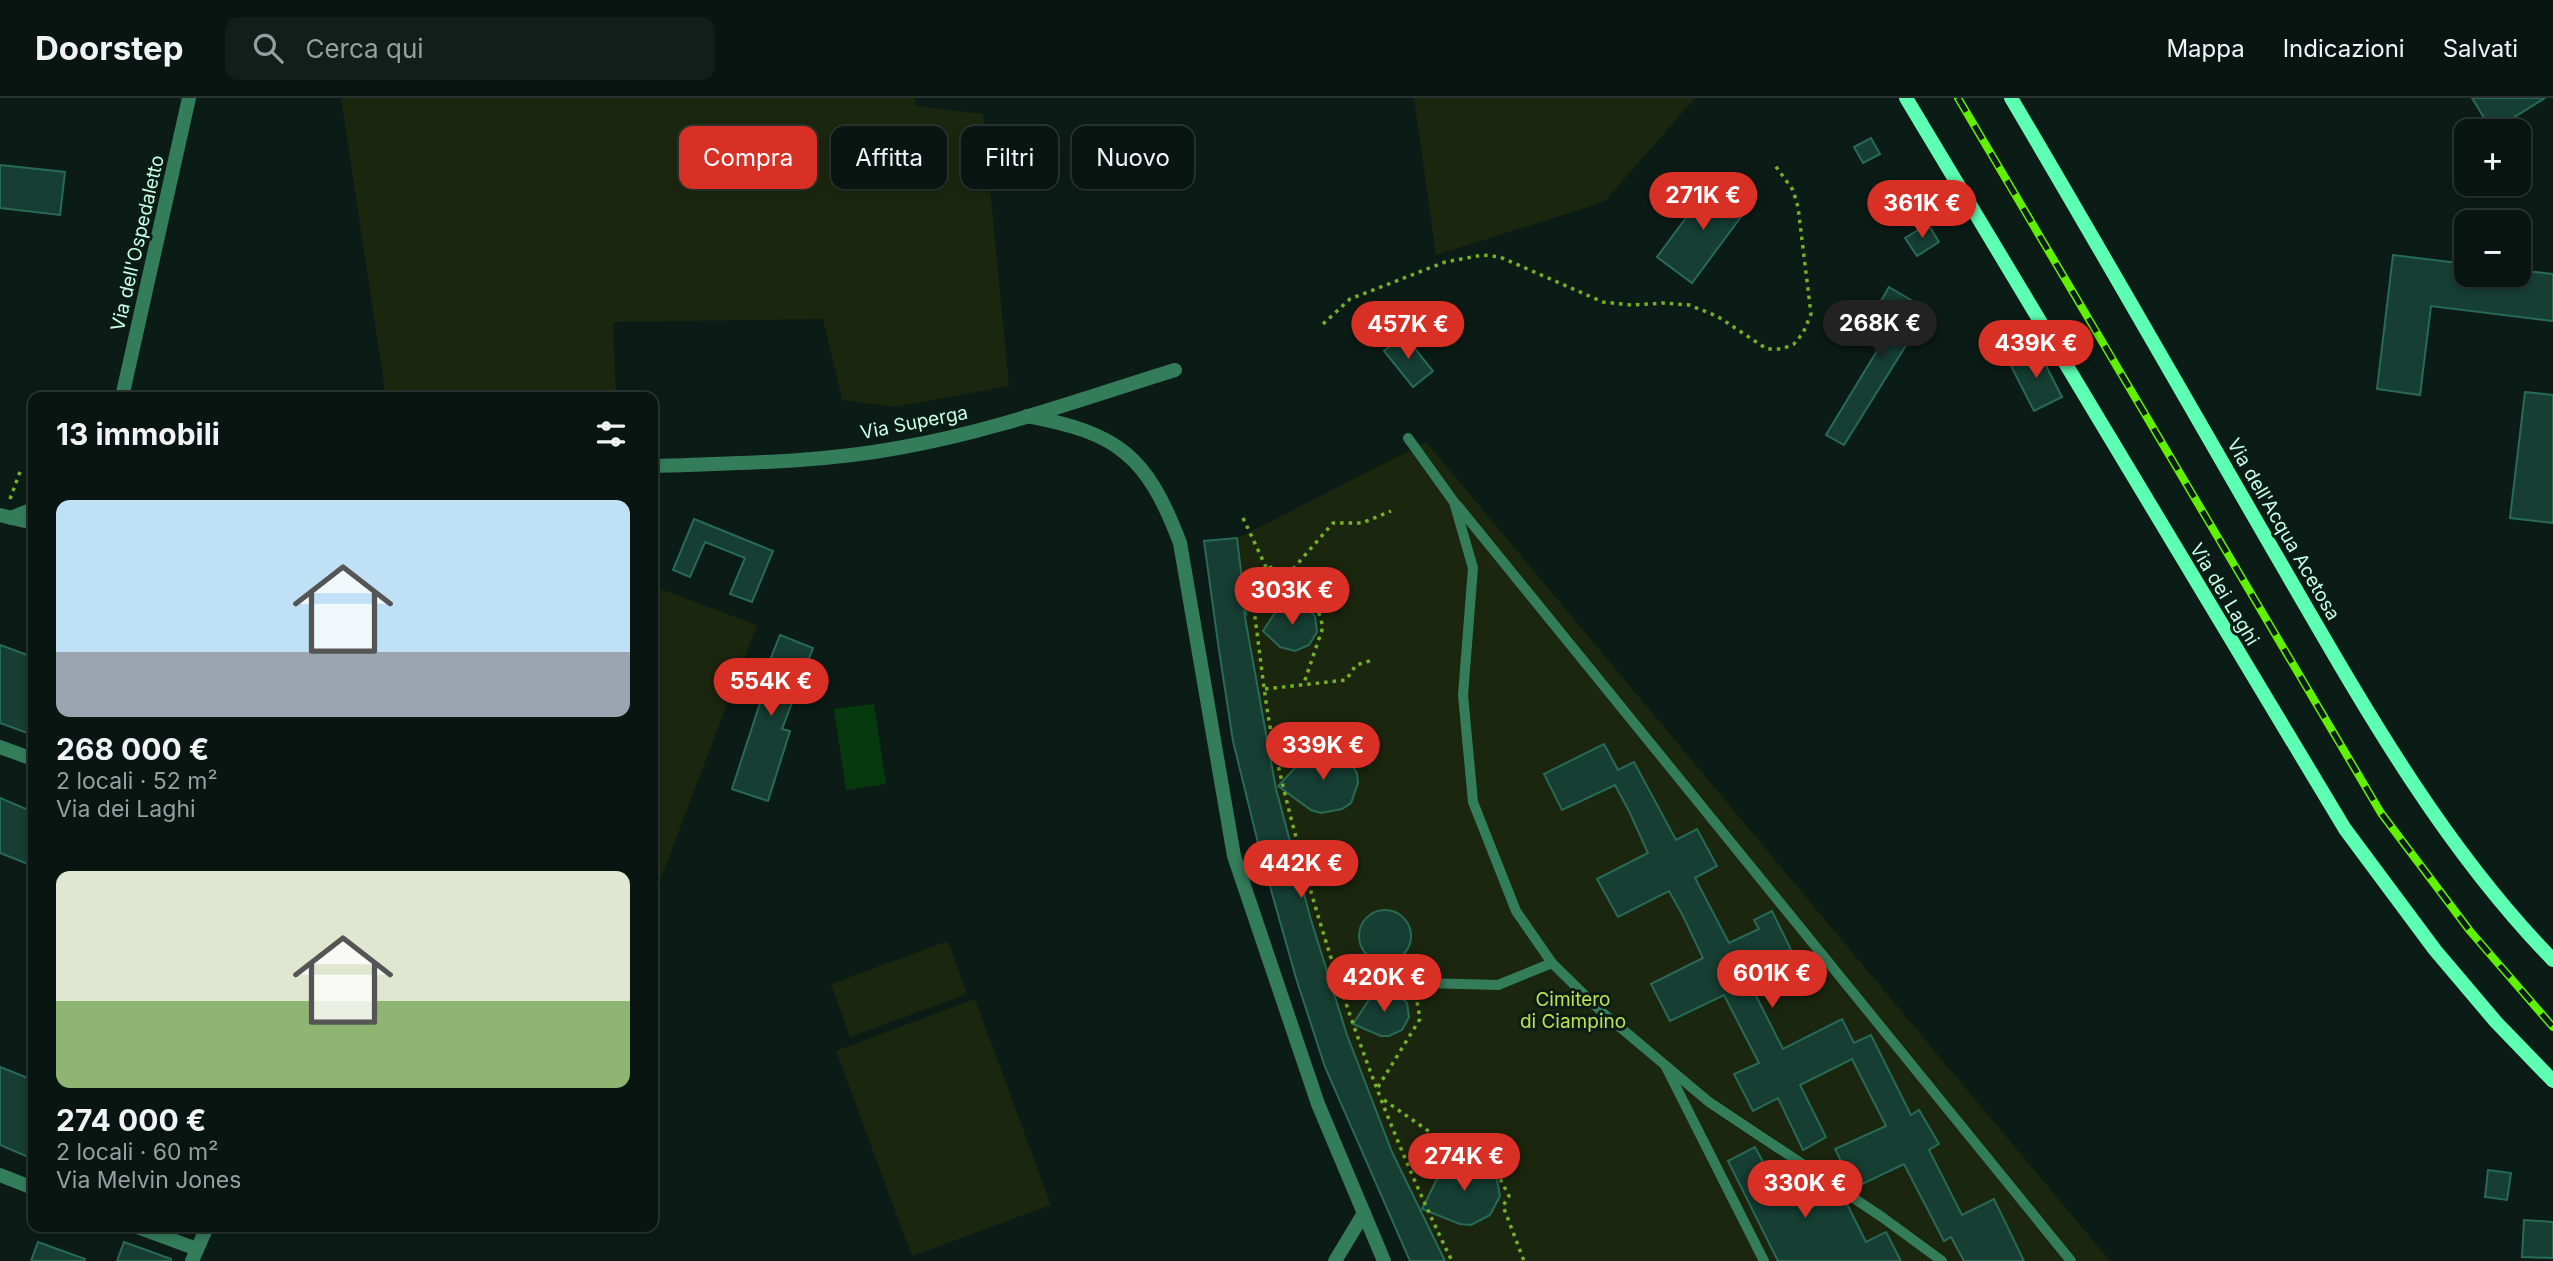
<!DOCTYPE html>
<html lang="it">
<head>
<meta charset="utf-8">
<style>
  :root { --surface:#081510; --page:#111e19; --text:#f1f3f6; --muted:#989f9f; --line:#293430; --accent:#d93025 }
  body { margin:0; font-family:Inter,sans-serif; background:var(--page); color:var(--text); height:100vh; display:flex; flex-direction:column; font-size:26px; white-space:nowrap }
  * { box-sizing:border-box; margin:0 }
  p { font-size:23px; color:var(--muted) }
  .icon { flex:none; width:38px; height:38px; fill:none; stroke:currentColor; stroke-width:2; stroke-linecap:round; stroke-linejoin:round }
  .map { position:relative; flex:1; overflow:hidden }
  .details { position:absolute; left:28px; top:294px; width:630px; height:840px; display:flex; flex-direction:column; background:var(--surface); border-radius:14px; box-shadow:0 4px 10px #0003,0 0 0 2px var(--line) }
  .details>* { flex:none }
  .hud { position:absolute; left:679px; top:28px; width:665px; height:63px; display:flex; gap:14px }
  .fabs { position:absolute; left:2454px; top:21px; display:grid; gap:14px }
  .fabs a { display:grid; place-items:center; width:77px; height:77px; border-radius:14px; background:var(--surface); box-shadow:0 4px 10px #0003,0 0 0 2px var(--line); font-size:35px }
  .price { position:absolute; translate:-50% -60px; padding:0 16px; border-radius:24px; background:var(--accent); color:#fff; font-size:23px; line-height:46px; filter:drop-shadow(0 2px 4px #0008) }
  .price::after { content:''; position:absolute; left:50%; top:42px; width:21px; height:16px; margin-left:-10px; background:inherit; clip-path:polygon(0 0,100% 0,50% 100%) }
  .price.active { background:#222; color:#fff }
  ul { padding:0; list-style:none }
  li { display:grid; align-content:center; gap:14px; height:371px; padding:0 28px }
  li span { display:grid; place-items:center; height:217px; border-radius:14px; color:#555 }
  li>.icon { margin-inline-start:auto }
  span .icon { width:126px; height:126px; fill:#fffc; stroke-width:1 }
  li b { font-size:30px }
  h2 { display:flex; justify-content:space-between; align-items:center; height:84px; padding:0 28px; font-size:30px }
  .tag { padding:0 24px; border-radius:14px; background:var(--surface); box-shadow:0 4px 10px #0003,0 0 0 2px var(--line); font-size:24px; line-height:63px }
  .tag.active { background:var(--accent); color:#fff }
  header { display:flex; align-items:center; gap:42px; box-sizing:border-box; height:98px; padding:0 35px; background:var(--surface); border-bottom:2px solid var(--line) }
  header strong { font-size:33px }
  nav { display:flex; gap:38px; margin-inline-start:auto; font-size:24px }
  .search { width:490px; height:63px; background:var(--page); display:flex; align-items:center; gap:18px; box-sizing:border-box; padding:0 24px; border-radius:14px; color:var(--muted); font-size:26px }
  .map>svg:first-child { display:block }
</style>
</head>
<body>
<header>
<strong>Doorstep</strong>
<div class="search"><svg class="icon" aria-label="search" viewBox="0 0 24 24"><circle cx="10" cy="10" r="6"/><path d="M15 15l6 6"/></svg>Cerca qui</div>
<nav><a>Mappa</a><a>Indicazioni</a><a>Salvati</a></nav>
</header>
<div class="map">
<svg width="2553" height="1163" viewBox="0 0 2553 1163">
  <rect width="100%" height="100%" fill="#0b1c16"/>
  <g fill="#1b260e">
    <path d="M341,0H915L916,8L983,16L1009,288L895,309L842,302L823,221L613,224L616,299H386Z"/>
    <path d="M1414,0H1695L1604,104L1436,157Z"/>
    <path d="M1426,344L2110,1163H1410L1325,969L1233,643L1204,443L1237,440L1250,434Z"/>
    <path d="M653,488L757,527L653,801Z"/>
    <path d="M948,843L967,896L850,939L831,886Z"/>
    <path d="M975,901L1051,1107L912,1158L836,953Z"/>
  </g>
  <path fill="#07390e" d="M874,606L886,686L846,692L834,611Z"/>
  <g fill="#163e32" stroke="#276b56" stroke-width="2">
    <path d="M2472,0H2545L2492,33Z"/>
    <path d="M1871,40L1880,56L1863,65L1854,49Z"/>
    <path d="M0,67L65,74L60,117L0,110Z"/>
    <path d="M1714,82L1749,108L1692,185L1657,159Z"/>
    <path d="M1928,126L1939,144L1917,158L1905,140Z"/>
    <path d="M2393,157L2466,166V177H2518V172L2553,176V223L2431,208L2420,297L2377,291Z"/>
    <path d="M1889,189L1928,212L1844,347L1826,337L1892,228L1873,217Z"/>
    <path d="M1404,237L1433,273L1413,289L1384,253Z"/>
    <path d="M2038,252L2062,299L2034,313L2010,266Z"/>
    <path d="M2525,294L2553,297V425L2510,420Z"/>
    <path d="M694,421L773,453L752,504L730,496L745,460L705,444L690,479L673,472Z"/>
    <path d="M1237,440L1246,516L1244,514L1276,691L1311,822L1347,937L1392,1054L1445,1163H1410L1325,969L1296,880L1260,753L1233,643L1219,552L1204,443Z"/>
    <path d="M1297,505L1304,508L1315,518L1317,534L1309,547L1295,553L1280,549L1263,533L1276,513L1282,508Z"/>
    <path d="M780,537L813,550L782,631L790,633L768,703L732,691L760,605L749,601L763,565L768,567Z"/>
    <path d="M0,547L33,559V637L0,625Z"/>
    <path d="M1604,646L1618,672L1634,664L1676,742L1697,731L1717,768L1695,780L1729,845L1759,831L1754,822L1772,813L1795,860L1749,884L1783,951L1842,921L1854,945L1871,937L1911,1017L1919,1012L1939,1046L1929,1052L1962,1117L1994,1101L2024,1163H1964L1951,1139L1944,1143L1904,1066L1854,1090L1835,1051L1886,1028L1852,961L1800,987L1826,1039L1803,1052L1778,1000L1753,1013L1734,976L1759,965L1724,897L1670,923L1651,886L1703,860L1683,818L1669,793L1618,819L1597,781L1648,755L1629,713L1615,687L1562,712L1544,676Z"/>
    <path d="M1326,651L1346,657L1357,675L1358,685L1351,705L1342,711L1321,715L1311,712L1278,688L1306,658Z"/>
    <path d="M0,700L33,714V768L0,755Z"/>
    <circle cx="1385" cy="838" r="26"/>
    <path d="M1386,892L1397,895L1407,905L1409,919L1402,932L1389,938H1381L1353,926L1370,900Z"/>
    <path d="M0,969L33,982V1061L0,1047Z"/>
    <path d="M1755,1049L1773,1083L1788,1077L1807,1112L1835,1097L1846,1104L1866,1144L1886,1134L1901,1163H1778L1728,1063Z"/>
    <path d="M1468,1061L1488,1068L1496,1077L1500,1098L1490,1117L1471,1127L1460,1126L1422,1111L1440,1075L1457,1062Z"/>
    <path d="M2488,1072L2511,1075L2507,1102L2485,1099Z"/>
    <path d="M2524,1122L2553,1124V1160L2522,1159Z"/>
    <path d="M38,1144L85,1161L84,1163H31Z"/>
    <path d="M124,1144L171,1161V1163H117Z"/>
  </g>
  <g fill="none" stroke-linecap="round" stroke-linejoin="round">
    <g stroke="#75b029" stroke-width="3.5" stroke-dasharray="3.5 5" stroke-linecap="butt">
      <path d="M1323,226L1350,201L1445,164L1483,157L1500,159L1603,204L1631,207L1663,205L1689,207L1717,218L1767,251H1782L1794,246L1803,235L1811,216L1798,109L1793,92L1774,66"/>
      <path d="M10,401L21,371"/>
      <path d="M1243,420L1266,469"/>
      <path d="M1286,479L1273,469L1261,471L1253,481L1254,493L1261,502L1277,503L1287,490L1286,479L1333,425H1362L1391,413"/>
      <path d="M1287,490L1316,505L1323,529L1304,585"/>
      <path d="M1261,502L1255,520C1262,569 1266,619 1278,667C1318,838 1375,1006 1452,1163"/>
      <path d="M1265,591L1346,582L1356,567L1373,562"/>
      <path d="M1336,881L1372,883"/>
      <path d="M1378,989L1420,921L1416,898"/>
      <path d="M1384,1002L1450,1048L1491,1063L1509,1098L1503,1108L1524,1163"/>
    </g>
    <g stroke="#347d5b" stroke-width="10">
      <path d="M1408,340L1454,404L1473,470L1463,597L1473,704L1516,813L1552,865L1603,915L1709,1004L1882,1119L1942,1163"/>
      <path d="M1457,407L2071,1163"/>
      <path d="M1386,884L1498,887L1552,865"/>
      <path d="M1666,969L1764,1163"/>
    </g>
    <g stroke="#347d5b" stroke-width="14">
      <path d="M122,299L189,0"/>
      <path d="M1027,318C1119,335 1147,358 1180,445L1234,758L1318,1006L1384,1163"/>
      <path d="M653,368C734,365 817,365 898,350C992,334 1084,300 1175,272"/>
      <path d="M0,417L33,425"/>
      <path d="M11,420L33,411"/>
      <path d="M0,649L33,661"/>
      <path d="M0,1077L33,1090"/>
      <path d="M137,1129L197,1151"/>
      <path d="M192,1163L207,1129"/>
      <path d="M1335,1163L1364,1115"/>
    </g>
    <g stroke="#5dffb2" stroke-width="14">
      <path d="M1906,0L2345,731L2435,852L2496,924L2553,983"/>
      <path d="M2011,0C2101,152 2188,305 2276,457C2358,598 2438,744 2553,862"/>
    </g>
    <defs>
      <path id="rail" d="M1958,0L2381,715L2470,833L2553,929"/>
    </defs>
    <use href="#rail" stroke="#61f100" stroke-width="8"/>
    <use href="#rail" stroke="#0b1c16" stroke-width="5" stroke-dasharray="16" stroke-linecap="butt"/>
  </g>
  <g text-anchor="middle" stroke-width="6" stroke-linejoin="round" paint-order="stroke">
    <g font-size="19" fill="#c6ffe9" stroke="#0b1c16">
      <text transform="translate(137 145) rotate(-77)" y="7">Via dell'Ospedaletto</text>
      <text transform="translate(914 324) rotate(-11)" y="7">Via Superga</text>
      <text transform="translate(2284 431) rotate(60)" y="7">Via dell'Acqua Acetosa</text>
      <text transform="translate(2225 496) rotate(59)" y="7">Via dei Laghi</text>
    </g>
    <g font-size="19" fill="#bde14f" stroke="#0b1c16">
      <text x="1573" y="908">Cimitero<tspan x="1573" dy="22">di Ciampino</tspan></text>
    </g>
  </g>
</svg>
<div class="fabs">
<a>+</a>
<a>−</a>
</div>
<b class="price" style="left:1703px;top:134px">271K €</b>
<b class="price" style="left:1922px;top:142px">361K €</b>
<b class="price active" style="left:1880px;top:262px">268K €</b>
<b class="price" style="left:1408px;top:263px">457K €</b>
<b class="price" style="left:2036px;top:282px">439K €</b>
<b class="price" style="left:1292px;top:529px">303K €</b>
<b class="price" style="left:771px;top:620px">554K €</b>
<b class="price" style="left:1323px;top:684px">339K €</b>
<b class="price" style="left:1301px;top:802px">442K €</b>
<b class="price" style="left:1772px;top:912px">601K €</b>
<b class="price" style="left:1384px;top:916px">420K €</b>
<b class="price" style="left:1464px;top:1095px">274K €</b>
<b class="price" style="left:1805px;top:1122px">330K €</b>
<div class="hud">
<a class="tag active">Compra</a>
<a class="tag">Affitta</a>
<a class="tag">Filtri</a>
<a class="tag">Nuovo</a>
</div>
<section class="details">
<h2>13 immobili<svg class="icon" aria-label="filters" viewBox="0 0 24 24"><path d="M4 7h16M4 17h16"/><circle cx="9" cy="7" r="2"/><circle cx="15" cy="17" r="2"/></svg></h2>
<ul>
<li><span style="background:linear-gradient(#bfe0f5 70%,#9aa5b1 0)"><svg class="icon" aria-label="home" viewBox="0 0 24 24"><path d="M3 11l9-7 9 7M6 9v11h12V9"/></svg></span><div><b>268 000 €</b><p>2 locali · 52 m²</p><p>Via dei Laghi</p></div></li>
<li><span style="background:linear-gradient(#dfe7d0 60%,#8fb573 0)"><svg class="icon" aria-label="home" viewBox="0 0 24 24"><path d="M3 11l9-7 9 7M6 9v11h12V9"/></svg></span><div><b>274 000 €</b><p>2 locali · 60 m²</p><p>Via Melvin Jones</p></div></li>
</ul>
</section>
</div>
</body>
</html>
